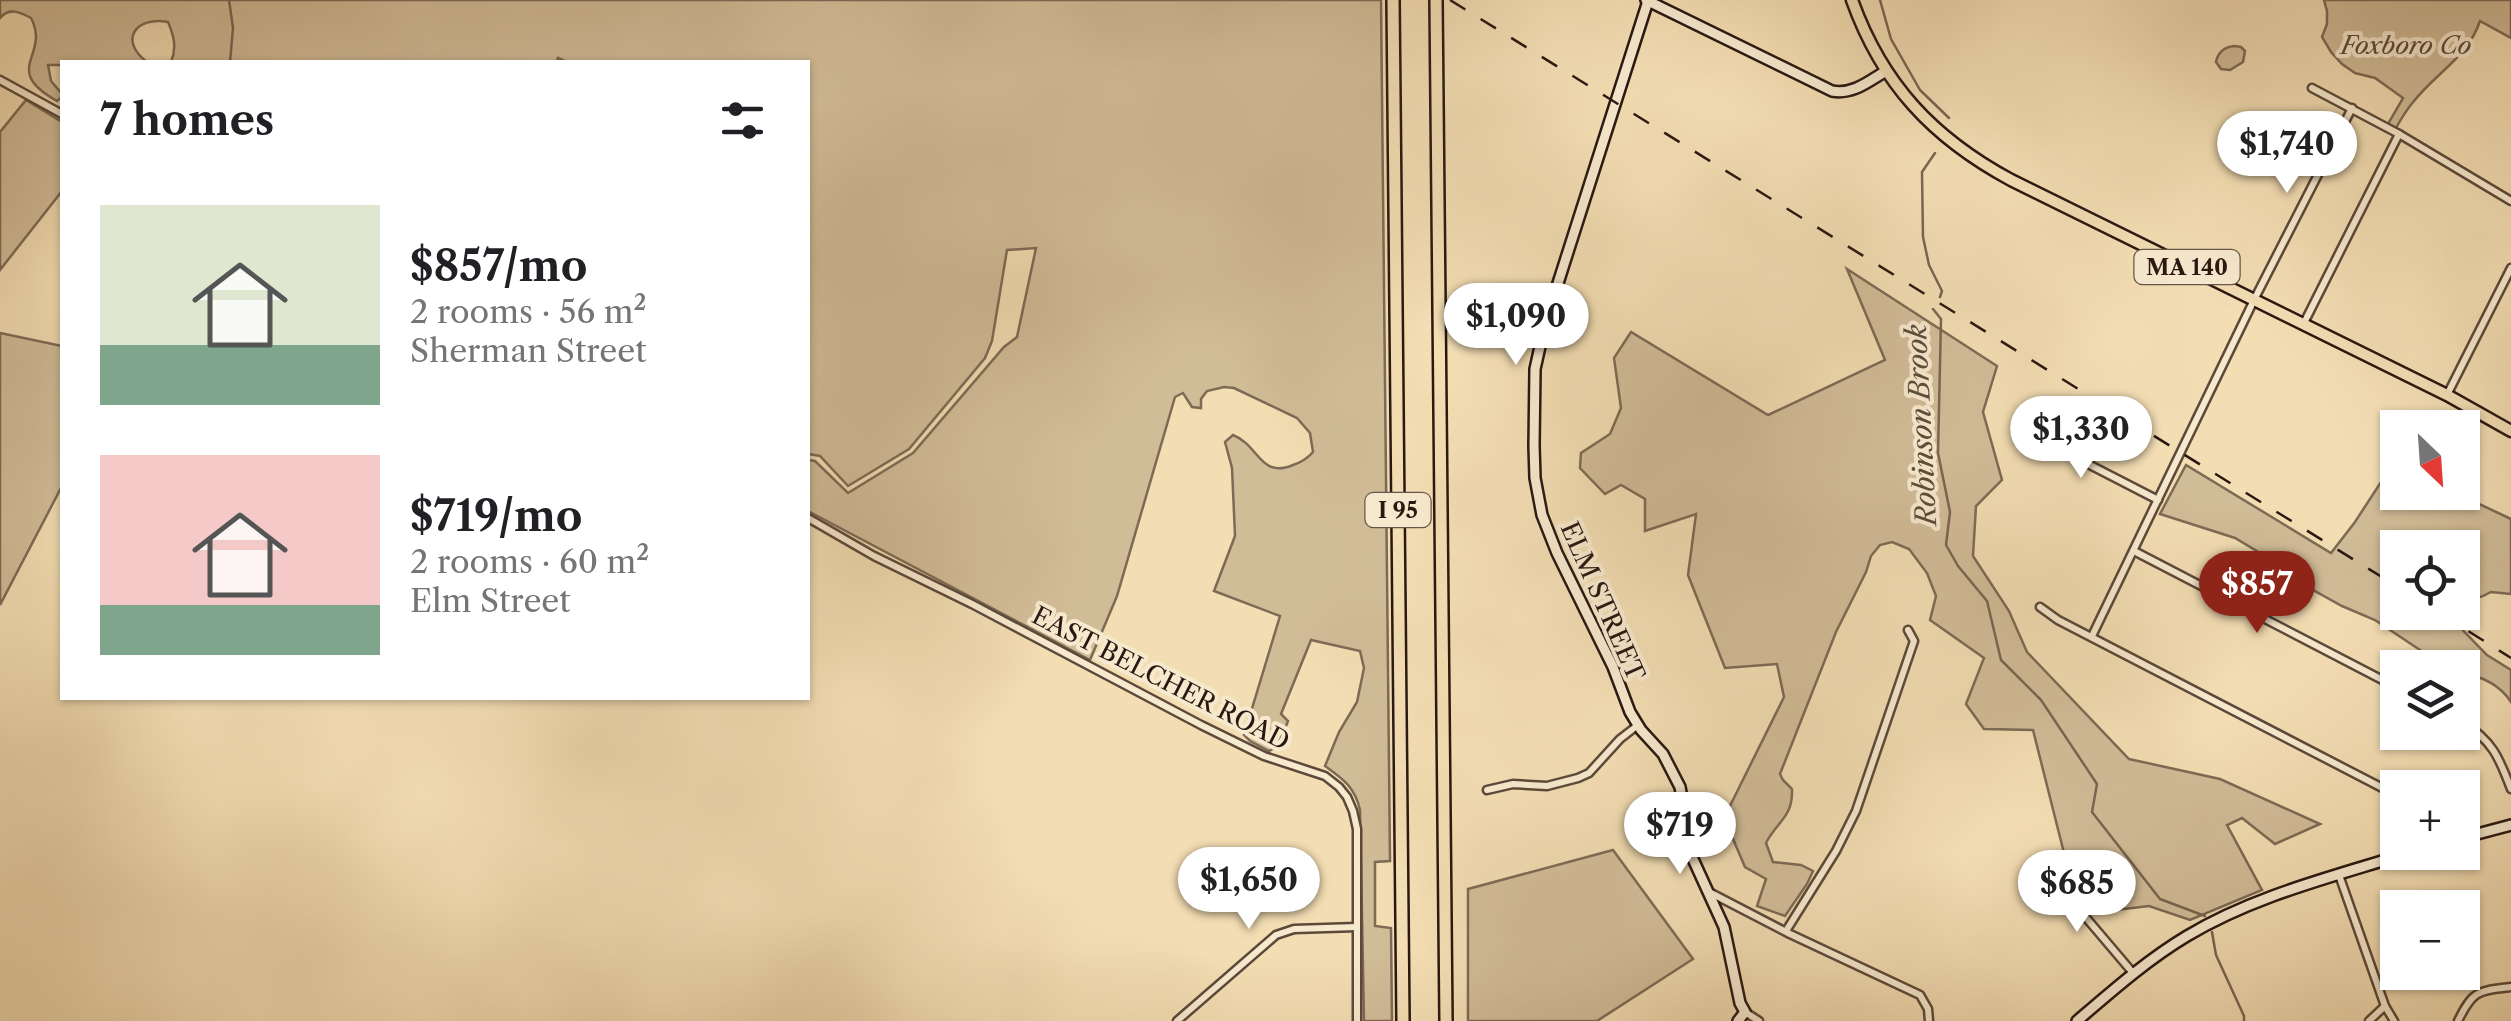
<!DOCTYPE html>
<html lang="en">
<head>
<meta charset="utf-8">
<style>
  :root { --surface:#fff; --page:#f6f6f6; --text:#202124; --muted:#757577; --accent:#8f2418 }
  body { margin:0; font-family:"Libre Caslon Text",serif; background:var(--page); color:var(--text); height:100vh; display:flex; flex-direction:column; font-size:38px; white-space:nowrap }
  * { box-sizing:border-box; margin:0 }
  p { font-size:32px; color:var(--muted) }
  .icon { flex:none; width:55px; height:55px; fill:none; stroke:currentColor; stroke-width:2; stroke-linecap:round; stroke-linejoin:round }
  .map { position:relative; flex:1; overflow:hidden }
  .drawer { position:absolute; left:60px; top:60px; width:750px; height:640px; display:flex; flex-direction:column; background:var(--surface); border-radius:0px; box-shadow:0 2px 8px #0004 }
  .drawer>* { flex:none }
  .needle { width:65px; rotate:155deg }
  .tools { position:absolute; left:2380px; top:410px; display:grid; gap:20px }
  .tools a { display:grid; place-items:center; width:100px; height:100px; border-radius:0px; background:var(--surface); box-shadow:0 2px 8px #0004; font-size:50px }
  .price { position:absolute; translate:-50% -85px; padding:0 22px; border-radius:35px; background:#fff; color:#222; font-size:32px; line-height:65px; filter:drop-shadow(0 2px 5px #0008) }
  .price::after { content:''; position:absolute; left:50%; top:60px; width:30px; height:22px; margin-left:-15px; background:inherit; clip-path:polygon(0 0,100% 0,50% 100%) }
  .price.active { background:var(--accent); color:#fff }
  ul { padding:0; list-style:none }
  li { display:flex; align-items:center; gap:30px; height:250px; padding:0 40px }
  li span { display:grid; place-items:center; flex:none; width:280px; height:200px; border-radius:0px; color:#555 }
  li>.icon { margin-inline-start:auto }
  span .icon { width:120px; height:120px; fill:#fffc; stroke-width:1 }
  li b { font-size:42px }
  h2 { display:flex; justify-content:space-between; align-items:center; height:120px; padding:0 40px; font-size:42px }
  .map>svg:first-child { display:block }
</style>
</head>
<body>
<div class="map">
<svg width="2511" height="1021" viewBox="0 0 2511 1021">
  <rect width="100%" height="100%" fill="#f3ddb3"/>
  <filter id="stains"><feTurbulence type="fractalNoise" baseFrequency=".002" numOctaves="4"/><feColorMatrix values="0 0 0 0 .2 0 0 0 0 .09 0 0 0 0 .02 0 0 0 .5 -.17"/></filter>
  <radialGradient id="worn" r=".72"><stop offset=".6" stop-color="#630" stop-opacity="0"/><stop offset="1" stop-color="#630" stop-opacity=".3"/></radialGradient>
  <g fill="#d1bc98" stroke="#7d6a55" stroke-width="2.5">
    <path d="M0,0H1381L1390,861L1375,862V926L1391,928L1392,1021H1364L1360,810C1355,787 1343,779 1325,766L1339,732L1357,702L1364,668L1360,651L1311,640L1281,714L1288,721L1278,746L1269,751L1250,741L1244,735L1280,616L1214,591L1235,536L1232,468L1225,442L1233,435C1259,445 1260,479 1293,465C1302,462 1307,459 1313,452L1310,433L1297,418L1234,388L1224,387L1207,391L1201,399V408L1192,407L1183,393L1175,397L1117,596L1090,660L808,511V460L815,461L848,493L913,453L1004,347L1017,337L1036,248L1007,250L992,341L985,358L909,449L848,486L820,456L808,454V62H567L558,58L556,62H171C177,48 174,36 168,22C136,16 118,40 147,62H62V65H48L51,81L62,94V97L57,101C0,69 51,56 31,18C20,12 9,7 0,18Z"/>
    <path d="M2324,0H2511V38L2480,21C2468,57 2436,73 2414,101C2407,109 2401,119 2396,128L2388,124L2403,98L2375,78L2355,73L2342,64L2331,52L2322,37L2327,24V11Z"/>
    <path d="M2234,46L2241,47L2245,51L2243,62L2230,70L2221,69L2216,62C2218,52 2225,47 2234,46Z"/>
    <path d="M26,100L62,122V191L0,270V132Z"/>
    <path d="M1847,269L1997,366L1983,412L2002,480L1976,506L1973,556L2009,611L2027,652L2129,759L2220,779L2320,824L2275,844L2242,818L2227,825L2262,890L2190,920L2149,906L2116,910L2090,887L2081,865L2065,857L2033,730L1984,729L1966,704L1984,658L1930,620L1936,596L1927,573L1909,549L1892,542L1880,545L1871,556L1866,572L1836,632L1780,774L1783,780L1792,789C1793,818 1777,821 1766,843L1773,862L1801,865L1813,871L1807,884L1785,916L1757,906L1766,879L1745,867L1724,818L1784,697L1777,664L1725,668L1688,575L1696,514L1645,531V499L1621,485L1605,494L1580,468L1581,453L1610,434L1621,408L1614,358L1631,332L1768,415L1885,360Z"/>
    <path d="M0,333L62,346V486L0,605Z"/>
    <path d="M2394,462L2397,464L2398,492L2456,493L2511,519V594L2491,592L2481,597L2463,590L2462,548H2398V612L2446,613L2487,655L2511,670V702C2502,688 2489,680 2472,675L2463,680L2462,668L2439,667L2429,656L2375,620L2342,606L2304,585L2270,559L2235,538L2160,514L2186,465L2331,553L2355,522Z"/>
    <path d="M1613,850L1693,959L1597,1021H1468V889Z"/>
  </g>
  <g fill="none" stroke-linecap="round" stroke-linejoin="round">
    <g stroke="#796652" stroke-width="2.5">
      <path d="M229,0L233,28L230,62"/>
      <path d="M1880,0L1891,39L1920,90L1949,118"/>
      <path d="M1935,153L1922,172L1923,237L1929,265L1942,291L1940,297"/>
      <path d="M1933,309L1941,319L1938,453L1950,512L1946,545L1958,566L1987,601L2001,660L2041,700L2097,784L2092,812L2160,899L2205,916"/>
      <path d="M2212,932L2216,955L2244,1016V1021"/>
    </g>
    <defs>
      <g id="street">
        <path d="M0,80L62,114"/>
        <path d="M2312,88L2399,134L2511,201"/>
        <path d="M2304,323L2399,134"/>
        <path d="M2447,395L2511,268"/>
        <path d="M2020,429L2158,500"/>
        <path d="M808,518L874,556L972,604L1201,725L1264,756L1325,776L1339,787L1347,797L1353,811L1357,829V1021"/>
        <path d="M2134,551L2398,688"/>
        <path d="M2040,607L2058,620L2398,796"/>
        <path d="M2092,636L2254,300L2352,108"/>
        <path d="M2462,722C2492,740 2499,757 2511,789"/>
        <path d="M1487,790L1513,784L1547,786L1578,778L1589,773L1620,739L1638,725"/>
        <path d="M2339,875L2385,1006L2394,1021"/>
        <path d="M2065,879L2071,900L2133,973"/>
        <path d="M1709,892L1790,934L1920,995L1928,1009L1929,1021"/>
        <path d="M1786,931L1836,851L1856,811L1914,641L1908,630"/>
        <path d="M1745,1012L1759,1021"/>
        <path d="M1177,1021L1276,935L1294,929L1357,927"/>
        <path d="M2369,1021L2385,1006"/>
        <path d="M2458,1021C2473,990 2478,991 2511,987"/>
      </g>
      <g id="secondary">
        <path d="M1646,0L1832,91C1853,95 1869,81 1886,71"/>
        <path d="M1648,1L1545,324L1535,369L1534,446L1535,478L1542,515L1557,553L1613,667L1630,712L1641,730L1663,754L1680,787L1693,859L1724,927L1740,1003L1745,1012L1738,1021"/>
        <path d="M2462,838L2511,825"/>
        <path d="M2077,1021C2112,991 2147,960 2187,936C2255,895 2336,876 2411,852"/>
      </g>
      <path id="primary" d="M1852,0C1882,84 1933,138 2011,180L2447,395L2511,431"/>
      <g id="highway">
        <path d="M1393,0L1403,1021"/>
        <path d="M1436,0L1446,1021"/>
      </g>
    </defs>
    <use href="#street" stroke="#5c493a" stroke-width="11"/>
    <use href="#secondary" stroke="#291812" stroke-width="14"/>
    <use href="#primary" stroke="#291812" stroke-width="15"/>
    <use href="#highway" stroke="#291812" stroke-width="16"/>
    <use href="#street" stroke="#f7e9ce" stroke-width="6"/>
    <use href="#secondary" stroke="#f7e9ce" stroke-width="9"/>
    <use href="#primary" stroke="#f3ddb3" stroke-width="10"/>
    <use href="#highway" stroke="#f3ddb3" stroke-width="11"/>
    <g stroke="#291812" stroke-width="2.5" stroke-dasharray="18 18" stroke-linecap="butt">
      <path d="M1450,0L2398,587"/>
      <path d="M2438,612L2511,658"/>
    </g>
  </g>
  <g text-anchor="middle" stroke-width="8" stroke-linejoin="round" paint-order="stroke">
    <g fill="#f7e9ce" stroke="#67574a" stroke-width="2.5">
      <rect x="2134.5" y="250" width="105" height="34" rx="8"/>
      <rect x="1365.5" y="493" width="65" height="34" rx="8"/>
    </g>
    <g font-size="22" font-weight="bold" fill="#291812">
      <text x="2187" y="275">MA 140</text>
      <text x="1398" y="518">I 95</text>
    </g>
    <g font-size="25" font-style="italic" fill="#5b493a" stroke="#f7e9ce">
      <text x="2406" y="54">Foxboro Co</text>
    </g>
    <g font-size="25" fill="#291812" stroke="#f7e9ce">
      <text transform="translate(1603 601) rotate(66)" y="9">ELM STREET</text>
      <text transform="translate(1161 678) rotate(27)" y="9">EAST BELCHER ROAD</text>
    </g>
    <g font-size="28" font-style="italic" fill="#5e4c3c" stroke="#f7e9ce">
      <text transform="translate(1921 425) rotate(-93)" y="10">Robinson Brook</text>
    </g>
  </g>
  <rect width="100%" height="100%" filter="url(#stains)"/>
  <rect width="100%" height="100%" fill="url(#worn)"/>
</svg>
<div class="tools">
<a><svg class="needle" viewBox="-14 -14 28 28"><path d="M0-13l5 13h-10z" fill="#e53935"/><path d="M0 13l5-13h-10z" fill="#757577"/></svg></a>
<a><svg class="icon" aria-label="locate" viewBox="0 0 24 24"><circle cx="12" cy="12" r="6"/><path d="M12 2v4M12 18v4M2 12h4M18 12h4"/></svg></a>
<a><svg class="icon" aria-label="layers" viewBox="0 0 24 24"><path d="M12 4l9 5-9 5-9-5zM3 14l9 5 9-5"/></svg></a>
<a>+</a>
<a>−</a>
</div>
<b class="price" style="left:2287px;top:196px">$1,740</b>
<b class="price" style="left:1516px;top:368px">$1,090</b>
<b class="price" style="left:2081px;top:481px">$1,330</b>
<b class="price active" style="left:2257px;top:636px">$857</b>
<b class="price" style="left:1680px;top:877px">$719</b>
<b class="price" style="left:1249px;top:932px">$1,650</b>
<b class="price" style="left:2077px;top:935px">$685</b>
<section class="drawer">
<h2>7 homes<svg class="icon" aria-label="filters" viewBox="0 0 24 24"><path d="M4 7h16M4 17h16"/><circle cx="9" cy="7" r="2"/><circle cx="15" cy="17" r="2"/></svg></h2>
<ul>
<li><span style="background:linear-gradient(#dfe7d0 70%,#7fa58c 0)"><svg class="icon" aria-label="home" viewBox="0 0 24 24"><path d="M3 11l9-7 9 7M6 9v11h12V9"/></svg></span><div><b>$857/mo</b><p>2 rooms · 56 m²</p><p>Sherman Street</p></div></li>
<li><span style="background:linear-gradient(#f6c9c9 75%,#7fa58c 0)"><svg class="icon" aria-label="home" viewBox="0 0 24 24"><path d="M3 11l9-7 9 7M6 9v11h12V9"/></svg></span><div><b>$719/mo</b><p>2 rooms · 60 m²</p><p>Elm Street</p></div></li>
</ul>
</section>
</div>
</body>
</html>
